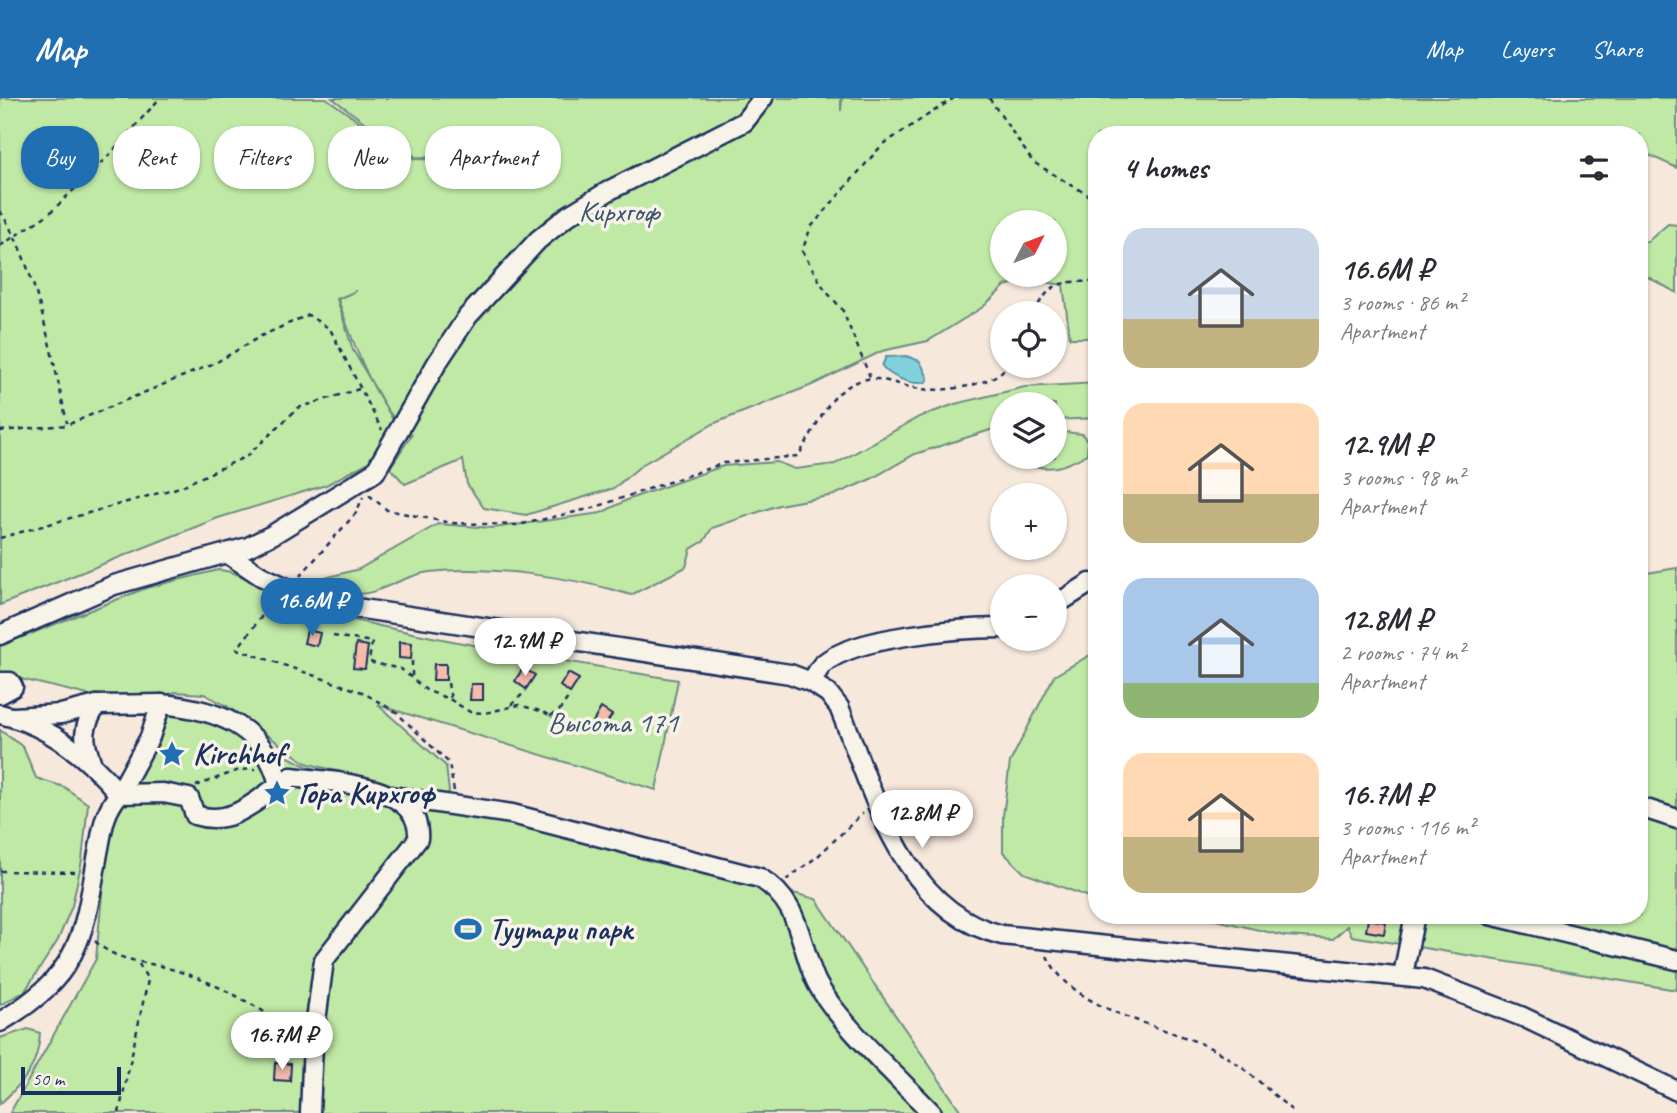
<!DOCTYPE html>
<html lang="en">
<head>
<meta charset="utf-8">
<style>
  :root { --surface:#fff; --page:#f2f2f3; --text:#2b2b33; --muted:#7c7c81; --accent:#1f6fb2 }
  body { margin:0; font-family:Caveat,sans-serif; background:var(--page); color:var(--text); height:100vh; display:flex; flex-direction:column; font-size:26px; white-space:nowrap }
  * { box-sizing:border-box; margin:0 }
  p { font-size:23px; color:var(--muted) }
  .icon { flex:none; width:38px; height:38px; fill:none; stroke:currentColor; stroke-width:2; stroke-linecap:round; stroke-linejoin:round }
  .map { position:relative; flex:1; overflow:hidden }
  .panel { position:absolute; left:1088px; top:28px; width:560px; height:798px; display:flex; flex-direction:column; background:var(--surface); border-radius:28px; box-shadow:0 2px 5px #0004 }
  .panel>* { flex:none }
  .banner { position:absolute; left:21px; top:28px; width:665px; height:63px; display:flex; gap:14px }
  .needle { width:46px; rotate:48deg }
  .buttons { position:absolute; left:990px; top:112px; display:grid; gap:14px }
  .buttons a { display:grid; place-items:center; width:77px; height:77px; border-radius:50%; background:var(--surface); box-shadow:0 2px 5px #0004; font-size:35px }
  .scale { position:absolute; left:21px; bottom:18px; width:100px; box-sizing:border-box; padding-left:7px; border:4px solid #1b2f5e; border-top:0; font-size:19px; line-height:24px; white-space:nowrap; color:#1b2f5e; -webkit-text-stroke:5px #f7f3e8; paint-order:stroke }
  .price { position:absolute; translate:-50% -60px; padding:0 16px; border-radius:24px; background:#fff; color:#222; font-size:23px; line-height:46px; filter:drop-shadow(0 2px 4px #0008) }
  .price::after { content:''; position:absolute; left:50%; top:42px; width:21px; height:16px; margin-left:-10px; background:inherit; clip-path:polygon(0 0,100% 0,50% 100%) }
  .price.on { background:var(--accent); color:#fff }
  ul { padding:0; list-style:none }
  li { display:flex; align-items:center; gap:21px; height:175px; padding:0 35px }
  li span { display:grid; place-items:center; flex:none; width:196px; height:140px; border-radius:21px; color:#555 }
  li>.icon { margin-inline-start:auto }
  span .icon { width:84px; height:84px; fill:#fffc; stroke-width:1 }
  li b { font-size:30px }
  h2 { display:flex; justify-content:space-between; align-items:center; height:84px; padding:0 35px; font-size:30px }
  .chip { padding:0 24px; border-radius:28px; background:var(--surface); box-shadow:0 2px 5px #0004; font-size:24px; line-height:63px }
  .chip.on { background:var(--accent); color:#fff }
  header { display:flex; align-items:center; gap:42px; box-sizing:border-box; height:98px; padding:0 35px; background:var(--accent); color:#fff }
  header strong { font-size:33px }
  nav { display:flex; gap:38px; margin-inline-start:auto; font-size:24px }
  .map>svg:first-child { display:block }
</style>
</head>
<body>
<header>
<strong>Map</strong>
<nav><a>Map</a><a>Layers</a><a>Share</a></nav>
</header>
<div class="map">
<svg width="1677" height="1015" viewBox="0 0 1677 1015">
  <rect width="100%" height="100%" fill="#f7e8dc"/>
  <filter id="ink" filterUnits="userSpaceOnUse"><feTurbulence type="fractalNoise" baseFrequency=".0143" numOctaves="2"/><feDisplacementMap in="SourceGraphic" scale="14" xChannelSelector="R" yChannelSelector="G"/><feConvolveMatrix kernelMatrix="1 2 1 2 8 2 1 2 1" color-interpolation-filters="sRGB"/></filter>
  <g filter="url(#ink)">
    <g fill="#c0e9a5" stroke="#6e8c82" stroke-width="2" fill-rule="evenodd">
      <path d="M0,0H326L371,32L387,34L414,61L514,64L512,74L515,62L415,59L388,33L372,30L332,0H841V13L842,0H1677V70L1647,56L1640,57V37H1097V240H1070L1063,187L1028,181L1005,188L983,209L928,243L882,253L812,287L715,325L643,366L614,390L526,417L484,410L467,386L463,362L405,386L390,370L412,336C379,318 350,237 338,201L356,193L337,201L353,252L396,327L369,364L326,387L218,420L0,507ZM1003,124H1055V177H1003Z"/>
      <path d="M1668,126L1677,127V195L1648,179L1640,178V143L1647,144Z"/>
      <path d="M1097,285V320L1055,322V306H1003V328L915,356L871,381L834,397L779,407L712,430L704,443L691,451L686,469L631,497C574,479 489,467 429,474C404,477 381,496 357,496C343,496 328,489 315,486L317,482L359,471L438,426L493,430L601,415L629,401L723,368L777,364L795,371L835,366L919,319L955,306L1025,289Z"/>
      <path d="M1055,333L1082,336L1088,344L1087,356C1064,370 1047,375 1021,363V359H1055Z"/>
      <path d="M1677,470V892L1352,838L1347,828L1333,841L1285,838L1194,817H1640V481L1647,475Z"/>
      <path d="M218,472C246,473 280,504 310,511C431,543 555,561 678,582L656,692L378,607L446,668L449,694L443,701L306,665L227,608L204,596L175,594L154,601L92,598L0,576V548L146,490Z"/>
      <path d="M1097,553V802L1024,775L1003,754V718L1010,664L1054,578Z"/>
      <path d="M194,610L306,668L816,801L962,1015H10L96,861L108,732L149,632L169,615Z"/>
      <path d="M0,632L23,649L36,680L64,689L88,706L82,762L72,808L58,842L25,893L0,907Z"/>
      <path d="M28,931L40,935C38,970 24,983 0,1006V940Z"/>
    </g>
    <path fill="#80d1da" stroke="#5890a8" stroke-width="2" d="M906,258L920,263L928,280L926,284C913,288 890,279 882,268L886,259Z"/>
    <g fill="#f5bcac" stroke="#1b2f5e" stroke-width="2">
      <path d="M307,532L320,535L317,548L304,545Z"/>
      <path d="M399,544L412,545L411,561L399,560Z"/>
      <path d="M356,546L368,548L365,571L353,570Z"/>
      <path d="M434,566H446V582H433Z"/>
      <path d="M523,570L535,577L526,591L515,583Z"/>
      <path d="M568,575L579,581L570,595L560,588Z"/>
      <path d="M471,586H483V602H470Z"/>
      <path d="M601,610L612,617L603,630L593,624Z"/>
      <path d="M1368,821L1386,824L1384,836L1366,833Z"/>
      <path d="M275,965L291,966L290,983L274,982Z"/>
    </g>
    <g fill="none" stroke-linecap="round" stroke-linejoin="round">
      <defs>
        <g id="minor">
          <path d="M228,456L261,478L317,504L790,576L811,584L828,595L839,609C873,691 901,813 1002,837L1424,881L1523,919L1677,993"/>
          <path d="M1055,507L1090,485"/>
          <path d="M0,537L114,487L248,449L272,437L375,374L437,265L468,218L538,142L569,117L610,92L744,24L763,0"/>
          <path d="M0,584H10L13,589L0,596"/>
          <path d="M811,584C815,578 819,570 823,566C855,538 961,530 1003,530"/>
          <path d="M161,606C215,611 265,627 279,687"/>
          <path d="M0,616C49,627 88,659 119,696L150,639L161,606L97,607C83,628 82,640 91,663"/>
          <path d="M14,619L61,616L97,607"/>
          <path d="M397,699L512,716L760,780C800,805 798,840 815,881C832,919 901,982 932,1015"/>
          <path d="M1640,709L1677,721"/>
          <path d="M1490,817L1677,862"/>
          <path d="M1403,877L1415,817"/>
          <path d="M0,924C80,876 83,841 98,755C103,730 103,716 119,696L163,695L189,700L195,717C234,730 259,699 291,679C331,684 423,685 418,741L324,862L313,946L310,1015"/>
        </g>
      </defs>
      <use href="#minor" stroke="#1b2f5e" stroke-width="23"/>
      <g stroke="#1b2f5e" stroke-width="2.5" stroke-dasharray="5 5" stroke-linecap="butt">
        <path d="M989,0L1033,64L1093,100L1097,107"/>
        <path d="M0,113C36,167 53,261 67,325"/>
        <path d="M0,148L50,115L112,54L160,0"/>
        <path d="M1033,215C1053,182 1060,183 1097,184"/>
        <path d="M870,279L842,211L825,192L802,153L811,129L882,47L954,0"/>
        <path d="M0,333L67,327L217,264L261,238L308,217L330,231L382,332"/>
        <path d="M369,397L387,412L451,425L518,427L593,410L724,365L798,358C809,342 825,307 839,295C872,268 887,287 921,291C945,294 992,288 1007,268"/>
        <path d="M0,440L180,389L247,358L298,310L359,291"/>
        <path d="M300,478L356,415L363,399"/>
        <path d="M274,502L237,551L362,594L396,614L449,665L454,693"/>
        <path d="M333,538L372,544L369,563L373,565L401,571L426,592L451,602L470,614L485,615L519,607L544,614L575,633L590,629"/>
        <path d="M412,563V580"/>
        <path d="M448,585L451,602"/>
        <path d="M511,607L526,593"/>
        <path d="M550,618L559,613L570,597"/>
        <path d="M196,688L239,672L255,671"/>
        <path d="M0,773L80,774"/>
        <path d="M786,782L818,758L863,715"/>
        <path d="M95,843C116,863 137,862 164,869C213,882 258,908 299,937"/>
        <path d="M1047,858C1078,921 1170,924 1225,958C1250,973 1272,996 1295,1015"/>
        <path d="M119,1015L148,882L139,866"/>
      </g>
      <use href="#minor" stroke="#f7f3e8" stroke-width="18"/>
    </g>
  </g>
  <defs>
    <symbol id="sight-bare" viewBox="-9 -9 18 18"><path d="M0-6L1.8-2.2L6-1.7L2.9 1.2L3.7 5.4L0 3.3L-3.7 5.4L-2.9 1.2L-6-1.7L-1.8-2.2Z" fill="#1f6fb2" stroke="#f7f3e8" stroke-width="2.5" paint-order="stroke"/></symbol>
    <symbol id="stadium-bare" viewBox="-9 -9 18 18"><path d="M0-5a6.5 5 0 1 0 0 10a6.5 5 0 1 0 0-10ZM-3.5-1.8h7v3.6h-7Z" fill="#1f6fb2" stroke="#f7f3e8" stroke-width="2.5" paint-order="stroke"/></symbol>
  </defs>
  <g fill-rule="evenodd">
    <use href="#sight-bare" x="153" y="637" width="38" height="38"/>
    <use href="#sight-bare" x="258" y="676" width="38" height="38"/>
    <use href="#stadium-bare" x="449" y="812" width="38" height="38"/>
  </g>
  <g text-anchor="middle" stroke-width="7" stroke-linejoin="round" paint-order="stroke">
    <g font-size="30" fill="#3c546c" stroke="#f7f3e8">
      <text x="619" y="123">Кирхгоф</text>
      <text x="613" y="634">Высота 171</text>
    </g>
    <g font-size="30" font-weight="bold" fill="#1b2f5e" stroke="#f7f3e8" text-anchor="start">
      <text x="193" y="666">Kirchhof</text>
      <text x="298" y="705">Гора Кирхгоф</text>
      <text x="489" y="841">Туутари парк</text>
    </g>
  </g>
</svg>
<div class="buttons">
<a><svg class="needle" viewBox="-14 -14 28 28"><path d="M0-13l5 13h-10z" fill="#e53935"/><path d="M0 13l5-13h-10z" fill="#7c7c81"/></svg></a>
<a><svg class="icon" aria-label="locate" viewBox="0 0 24 24"><circle cx="12" cy="12" r="6"/><path d="M12 2v4M12 18v4M2 12h4M18 12h4"/></svg></a>
<a><svg class="icon" aria-label="layers" viewBox="0 0 24 24"><path d="M12 4l9 5-9 5-9-5zM3 14l9 5 9-5"/></svg></a>
<a>+</a>
<a>−</a>
</div>
<div class="scale">50 m</div>
<b class="price on" style="left:312px;top:540px">16.6M ₽</b>
<b class="price" style="left:525px;top:580px">12.9M ₽</b>
<b class="price" style="left:922px;top:752px">12.8M ₽</b>
<b class="price" style="left:282px;top:974px">16.7M ₽</b>
<div class="banner">
<a class="chip on">Buy</a>
<a class="chip">Rent</a>
<a class="chip">Filters</a>
<a class="chip">New</a>
<a class="chip">Apartment</a>
</div>
<section class="panel">
<h2>4 homes<svg class="icon" aria-label="filters" viewBox="0 0 24 24"><path d="M4 7h16M4 17h16"/><circle cx="9" cy="7" r="2"/><circle cx="15" cy="17" r="2"/></svg></h2>
<ul>
<li><span style="background:linear-gradient(#c9d6e8 65%,#c2b280 0)"><svg class="icon" aria-label="home" viewBox="0 0 24 24"><path d="M3 11l9-7 9 7M6 9v11h12V9"/></svg></span><div><b>16.6M ₽</b><p>3 rooms · 86 m²</p><p>Apartment</p></div></li>
<li><span style="background:linear-gradient(#ffd9b3 65%,#c2b280 0)"><svg class="icon" aria-label="home" viewBox="0 0 24 24"><path d="M3 11l9-7 9 7M6 9v11h12V9"/></svg></span><div><b>12.9M ₽</b><p>3 rooms · 98 m²</p><p>Apartment</p></div></li>
<li><span style="background:linear-gradient(#a9c7e8 75%,#8fb573 0)"><svg class="icon" aria-label="home" viewBox="0 0 24 24"><path d="M3 11l9-7 9 7M6 9v11h12V9"/></svg></span><div><b>12.8M ₽</b><p>2 rooms · 74 m²</p><p>Apartment</p></div></li>
<li><span style="background:linear-gradient(#ffd9b3 60%,#c2b280 0)"><svg class="icon" aria-label="home" viewBox="0 0 24 24"><path d="M3 11l9-7 9 7M6 9v11h12V9"/></svg></span><div><b>16.7M ₽</b><p>3 rooms · 116 m²</p><p>Apartment</p></div></li>
</ul>
</section>
</div>
</body>
</html>
